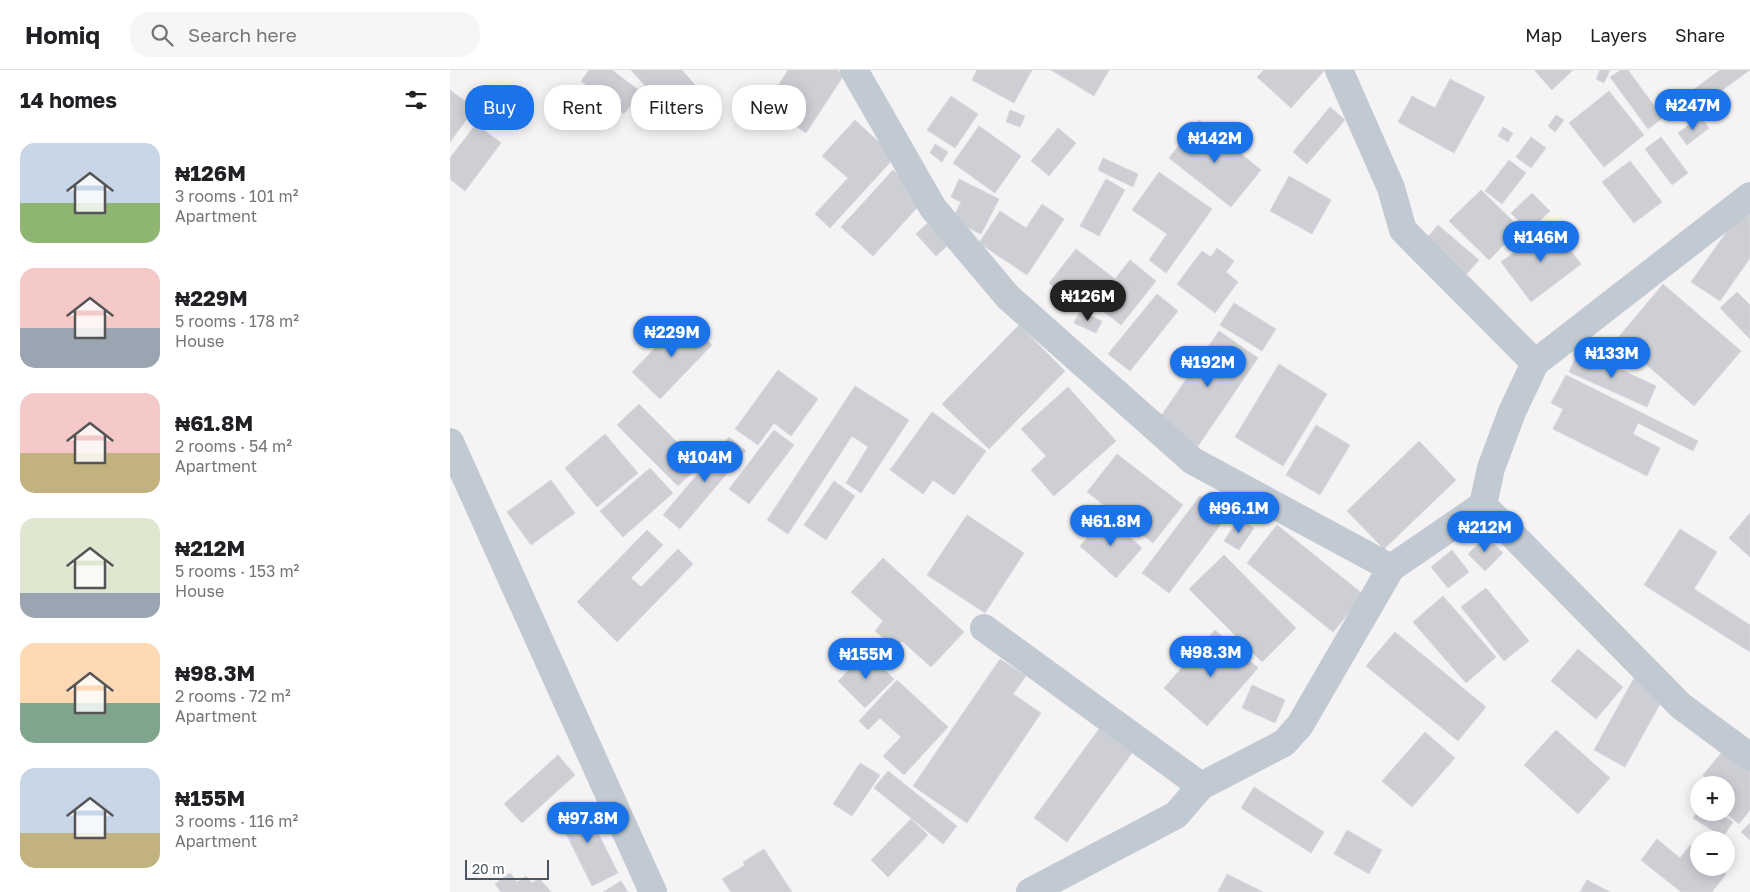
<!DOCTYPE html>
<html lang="en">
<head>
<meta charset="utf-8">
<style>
  :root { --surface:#fff; --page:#f6f6f6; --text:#202124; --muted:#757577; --line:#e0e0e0; --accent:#1a73e8 }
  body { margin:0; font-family:"Golos Text",sans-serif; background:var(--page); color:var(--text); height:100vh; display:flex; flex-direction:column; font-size:19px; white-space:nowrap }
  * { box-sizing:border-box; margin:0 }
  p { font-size:16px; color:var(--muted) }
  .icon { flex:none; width:28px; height:28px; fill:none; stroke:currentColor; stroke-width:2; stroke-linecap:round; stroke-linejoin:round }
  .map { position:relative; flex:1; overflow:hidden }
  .details { display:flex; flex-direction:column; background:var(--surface); width:450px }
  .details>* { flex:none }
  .top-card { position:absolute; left:15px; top:15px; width:475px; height:45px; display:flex; gap:10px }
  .controls { position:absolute; left:1240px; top:706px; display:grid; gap:10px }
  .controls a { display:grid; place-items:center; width:45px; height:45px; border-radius:50%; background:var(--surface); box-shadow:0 2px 12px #0003; font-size:25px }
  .scale { position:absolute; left:15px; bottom:12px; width:84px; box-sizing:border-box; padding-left:5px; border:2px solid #4a5661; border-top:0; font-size:14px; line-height:18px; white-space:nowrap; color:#4a5661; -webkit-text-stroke:4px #fff; paint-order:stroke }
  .price { position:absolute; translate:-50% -42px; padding:0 11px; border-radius:18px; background:var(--accent); color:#fff; font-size:16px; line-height:32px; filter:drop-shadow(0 1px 2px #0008) }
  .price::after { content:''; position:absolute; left:50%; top:30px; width:15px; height:11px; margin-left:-8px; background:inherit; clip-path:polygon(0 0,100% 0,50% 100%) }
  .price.current { background:#222; color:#fff }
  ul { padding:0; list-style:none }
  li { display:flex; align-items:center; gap:15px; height:125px; padding:0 20px }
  li span { display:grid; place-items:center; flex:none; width:140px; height:100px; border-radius:15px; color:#555 }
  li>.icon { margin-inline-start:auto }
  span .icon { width:60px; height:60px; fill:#fffc; stroke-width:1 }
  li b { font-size:21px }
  h2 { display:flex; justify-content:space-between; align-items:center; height:60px; padding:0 20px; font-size:21px }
  .tag { padding:0 18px; border-radius:20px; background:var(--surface); box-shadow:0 2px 12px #0003; font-size:18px; line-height:45px }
  .tag.current { background:var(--accent); color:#fff }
  header { display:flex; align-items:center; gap:30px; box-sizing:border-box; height:70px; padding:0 25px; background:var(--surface); border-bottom:1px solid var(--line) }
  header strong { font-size:24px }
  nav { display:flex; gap:28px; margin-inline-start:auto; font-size:18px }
  .search { width:350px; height:45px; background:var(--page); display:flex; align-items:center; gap:12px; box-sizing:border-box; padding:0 18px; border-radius:20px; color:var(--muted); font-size:19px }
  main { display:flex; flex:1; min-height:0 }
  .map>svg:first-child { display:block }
</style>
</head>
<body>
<header>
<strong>Homiq</strong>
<div class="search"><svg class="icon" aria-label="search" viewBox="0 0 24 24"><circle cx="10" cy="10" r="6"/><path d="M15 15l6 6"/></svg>Search here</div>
<nav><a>Map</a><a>Layers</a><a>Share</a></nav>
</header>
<main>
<section class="details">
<h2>14 homes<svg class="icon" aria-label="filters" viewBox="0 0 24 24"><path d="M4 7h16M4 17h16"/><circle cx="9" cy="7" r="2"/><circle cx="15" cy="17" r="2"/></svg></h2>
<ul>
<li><span style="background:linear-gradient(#c9d6e8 60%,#8fb573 0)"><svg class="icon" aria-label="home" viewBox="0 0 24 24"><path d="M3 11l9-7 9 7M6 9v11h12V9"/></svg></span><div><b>₦126M</b><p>3 rooms · 101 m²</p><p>Apartment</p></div></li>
<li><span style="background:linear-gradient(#f6c9c9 60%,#9aa5b1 0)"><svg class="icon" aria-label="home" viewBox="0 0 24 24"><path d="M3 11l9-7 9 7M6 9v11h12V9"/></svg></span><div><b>₦229M</b><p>5 rooms · 178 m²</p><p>House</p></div></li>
<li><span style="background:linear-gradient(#f6c9c9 60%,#c2b280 0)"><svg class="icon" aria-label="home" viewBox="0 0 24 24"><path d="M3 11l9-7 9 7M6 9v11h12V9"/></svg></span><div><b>₦61.8M</b><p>2 rooms · 54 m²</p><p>Apartment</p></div></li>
<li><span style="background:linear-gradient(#dfe7d0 75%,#9aa5b1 0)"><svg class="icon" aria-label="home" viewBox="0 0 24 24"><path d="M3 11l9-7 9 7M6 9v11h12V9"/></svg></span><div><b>₦212M</b><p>5 rooms · 153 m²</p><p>House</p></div></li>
<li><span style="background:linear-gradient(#ffd9b3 60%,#7fa58c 0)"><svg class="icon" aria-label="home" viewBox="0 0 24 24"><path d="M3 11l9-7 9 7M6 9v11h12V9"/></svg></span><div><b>₦98.3M</b><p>2 rooms · 72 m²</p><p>Apartment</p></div></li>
<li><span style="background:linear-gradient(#c9d6e8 65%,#c2b280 0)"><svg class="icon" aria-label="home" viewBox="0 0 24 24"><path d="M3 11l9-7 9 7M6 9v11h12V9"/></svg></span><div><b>₦155M</b><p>3 rooms · 116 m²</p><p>Apartment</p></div></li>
</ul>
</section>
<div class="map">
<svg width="1300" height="822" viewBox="0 0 1300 822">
  <rect width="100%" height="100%" fill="#f5f3f3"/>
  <g fill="#cdcfd5" stroke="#d7d9de">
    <path d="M139,0H162L191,22L174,44L131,11Z"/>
    <path d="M181,0H232L251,22L222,46Z"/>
    <path d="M338,0H387L394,5L356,63L340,52L349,38L324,22Z"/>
    <path d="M527,0H582L564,33L522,10Z"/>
    <path d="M601,0H659L644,26Z"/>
    <path d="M814,0H875L841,38L807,7Z"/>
    <path d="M1086,0H1123L1102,20L1085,1Z"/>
    <path d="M1150,0H1160L1154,13L1146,9Z"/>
    <path d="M1171,0H1178L1213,48L1198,59L1160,7Z"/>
    <path d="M1270,0H1300L1253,34L1243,20Z"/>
    <path d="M1000,9L1035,27L1004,83L948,52L962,26L985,38Z"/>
    <path d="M0,20L25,38L0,72Z"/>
    <path d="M1159,21L1194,65L1154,97L1119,53Z"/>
    <path d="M501,26L528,44L505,78L477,60Z"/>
    <path d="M194,30L212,41L202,55L185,44Z"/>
    <path d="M880,37L895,50L857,94L843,82Z"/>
    <path d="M560,40L575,46L570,57L556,52Z"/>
    <path d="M1106,45L1114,50L1105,62L1098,56Z"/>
    <path d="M1250,47L1259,58L1237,75L1228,63Z"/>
    <path d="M405,50L445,87L380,158L365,144L398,108L372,86Z"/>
    <path d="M749,50L811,100L781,137L719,88Z"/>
    <path d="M26,54L51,73L15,121L0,109V88Z"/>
    <path d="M529,56L571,86L545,123L503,93Z"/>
    <path d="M1053,57L1063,63L1058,72L1048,66Z"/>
    <path d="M608,58L626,73L599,106L581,91Z"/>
    <path d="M1081,67L1096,78L1081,98L1066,87Z"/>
    <path d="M1211,67L1238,103L1222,115L1195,79Z"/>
    <path d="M485,74L498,82L492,92L480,83Z"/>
    <path d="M653,88L688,104L683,117L648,100Z"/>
    <path d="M1059,90L1076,103L1052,134L1035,121Z"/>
    <path d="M1180,91L1212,132L1184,153L1152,112Z"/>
    <path d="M443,100L475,129L423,186L391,157Z"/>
    <path d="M709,102L762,139L716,203L699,190L717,164L682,140Z"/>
    <path d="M839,106L881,130L862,164L820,141Z"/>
    <path d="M509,109L549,129L531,164L502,150L511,132L501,127Z"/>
    <path d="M656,109L675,120L649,166L630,156Z"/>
    <path d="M1031,120L1070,158L1039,190L999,151Z"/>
    <path d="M1082,123L1100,141L1079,162L1061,143Z"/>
    <path d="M592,134L614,149L577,205L529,173L550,141L576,158Z"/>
    <path d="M1295,136L1300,139V188L1270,231L1241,212Z"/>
    <path d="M483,148L503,171L486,186L466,164Z"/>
    <path d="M988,155L1029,190L1014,207L973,173Z"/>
    <path d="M1101,155L1131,194L1081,232L1051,192Z"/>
    <path d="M767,178L784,191L776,202L788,212L765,243L727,214L752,181L761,187Z"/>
    <path d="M626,179L665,209L680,190L706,211L671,255L630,223L623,232L599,213Z"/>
    <path d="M1213,214L1291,281L1244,336L1167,269Z"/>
    <path d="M1287,222L1300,235V269L1270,238Z"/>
    <path d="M707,224L728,241L680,301L658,284Z"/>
    <path d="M784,233L826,259L812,281L770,255Z"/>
    <path d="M630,241L652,251L646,263L624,253Z"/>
    <path d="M234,248L262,275L210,329L182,302Z"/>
    <path d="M569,255L615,301L539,379L492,334Z"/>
    <path d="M769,261L808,288L748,376L709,349Z"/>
    <path d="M1129,280L1206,316L1197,337L1119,302Z"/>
    <path d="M829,294L877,324L833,396L785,367Z"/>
    <path d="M328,300L368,329L341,366L324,353L308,375L285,359Z"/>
    <path d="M1116,305L1248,371L1243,381L1188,353L1183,364L1210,378L1197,406L1103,359L1113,339L1101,333Z"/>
    <path d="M405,316L459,350L411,423L396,413L418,377L402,366L338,464L317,450Z"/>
    <path d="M618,317L666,371L604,426L581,400L596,386L571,359Z"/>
    <path d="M189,334L250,395L228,416L167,355Z"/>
    <path d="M482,342L536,381L504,425L483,410L473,424L440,400Z"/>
    <path d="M866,355L900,375L870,425L836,405Z"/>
    <path d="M324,360L344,375L299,434L279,419Z"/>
    <path d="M155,364L188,403L147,437L115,398Z"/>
    <path d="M279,367L296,381L230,459L213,445Z"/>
    <path d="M969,371L1006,410L934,479L897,441Z"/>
    <path d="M667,384L733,435L703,473L637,422Z"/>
    <path d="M200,398L223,423L173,467L150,441Z"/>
    <path d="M101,410L125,443L81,475L57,442Z"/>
    <path d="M384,411L405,426L376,470L354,455Z"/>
    <path d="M750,426L777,446L719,523L692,503Z"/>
    <path d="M1300,443V487L1279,468Z"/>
    <path d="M517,445L574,483L535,543L477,505Z"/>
    <path d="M657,446L692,478L666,508L630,476Z"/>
    <path d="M789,448L804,458L789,480L774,471Z"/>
    <path d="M827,455L914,525L883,562L797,493Z"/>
    <path d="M1230,459L1267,482L1244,519L1300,555V582L1194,515Z"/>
    <path d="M197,460L213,475L181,508L191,517L228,479L243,494L167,572L127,532Z"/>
    <path d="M1036,466L1053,483L1035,501L1018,484Z"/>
    <path d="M1002,480L1019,502L998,518L981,497Z"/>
    <path d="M774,485L846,558L812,592L739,519Z"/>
    <path d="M433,488L514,562L481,597L452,571L445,578L425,561L433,551L401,522Z"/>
    <path d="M1036,518L1079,571L1054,591L1011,537Z"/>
    <path d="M993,526L1046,587L1016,613L963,552Z"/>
    <path d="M765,560L808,598L757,656L714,618Z"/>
    <path d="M945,562L1036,637L1008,671L916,596Z"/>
    <path d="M1128,579L1173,617L1146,649L1101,611Z"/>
    <path d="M417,582L444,609L415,638L388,611Z"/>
    <path d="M550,589L576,606L563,624L591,643L517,753L463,716Z"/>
    <path d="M1184,608L1215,625L1175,697L1144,680Z"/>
    <path d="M447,610L498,657L454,705L433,686L451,667L430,648L418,660L409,651Z"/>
    <path d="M802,615L835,630L825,653L792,638Z"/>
    <path d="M649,659L682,683L617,772L584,748Z"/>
    <path d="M1106,660L1160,708L1128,744L1074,695Z"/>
    <path d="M975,662L1005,688L962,737L932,711Z"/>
    <path d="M1276,677L1300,696V740L1289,754L1274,742H1276V715H1266L1253,705Z"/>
    <path d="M108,685L125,705L72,753L54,734Z"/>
    <path d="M410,693L430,705L402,746L383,734Z"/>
    <path d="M438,701L507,756L493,774L424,718Z"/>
    <path d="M804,717L874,762L861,783L791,738Z"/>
    <path d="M133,733L168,803L142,816L107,745Z"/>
    <path d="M1249,740V742H1267L1283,752L1273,767L1243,748Z"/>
    <path d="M461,749L478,765L438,807L421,790Z"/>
    <path d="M1300,753V770L1291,762Z"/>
    <path d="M897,760L932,780L919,804L884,784Z"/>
    <path d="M1207,769L1230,788L1240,775L1249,782V798H1268L1276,804L1262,822H1231L1191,790Z"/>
    <path d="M314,779L342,822H281L272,809L295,795L293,792Z"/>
    <path d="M60,803L67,812L76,806L82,813L89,808L101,822H51L45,814Z"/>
    <path d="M777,804L813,822H768Z"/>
    <path d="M1137,810L1160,822H1130Z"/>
    <path d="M171,811L178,822H153Z"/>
  </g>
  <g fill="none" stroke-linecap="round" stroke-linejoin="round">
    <g stroke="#c1cad2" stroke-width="28">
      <path d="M404,0L483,138L558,227L743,391L941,498"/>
      <path d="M889,0L941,118L953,160L1085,293"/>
      <path d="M1300,126L1085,293L1062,342L1041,398L1033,435L1231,636L1300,687"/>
      <path d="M0,372L203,822"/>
      <path d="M534,558L751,716L834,673L850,655L941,498L1033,435"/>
      <path d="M580,822L726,745L751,716"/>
    </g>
  </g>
</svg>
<div class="controls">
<a>+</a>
<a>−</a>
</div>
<div class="scale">20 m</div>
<b class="price" style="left:1243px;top:61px">₦247M</b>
<b class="price" style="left:765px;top:94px">₦142M</b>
<b class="price" style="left:1091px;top:193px">₦146M</b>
<b class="price current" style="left:638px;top:252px">₦126M</b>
<b class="price" style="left:222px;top:288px">₦229M</b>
<b class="price" style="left:1162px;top:309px">₦133M</b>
<b class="price" style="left:758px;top:318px">₦192M</b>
<b class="price" style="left:255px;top:413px">₦104M</b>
<b class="price" style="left:789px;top:464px">₦96.1M</b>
<b class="price" style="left:661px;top:477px">₦61.8M</b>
<b class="price" style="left:1035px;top:483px">₦212M</b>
<b class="price" style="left:761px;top:608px">₦98.3M</b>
<b class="price" style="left:416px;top:610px">₦155M</b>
<b class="price" style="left:138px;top:774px">₦97.8M</b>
<div class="top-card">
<a class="tag current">Buy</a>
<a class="tag">Rent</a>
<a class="tag">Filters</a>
<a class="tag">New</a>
</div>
</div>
</main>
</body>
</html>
